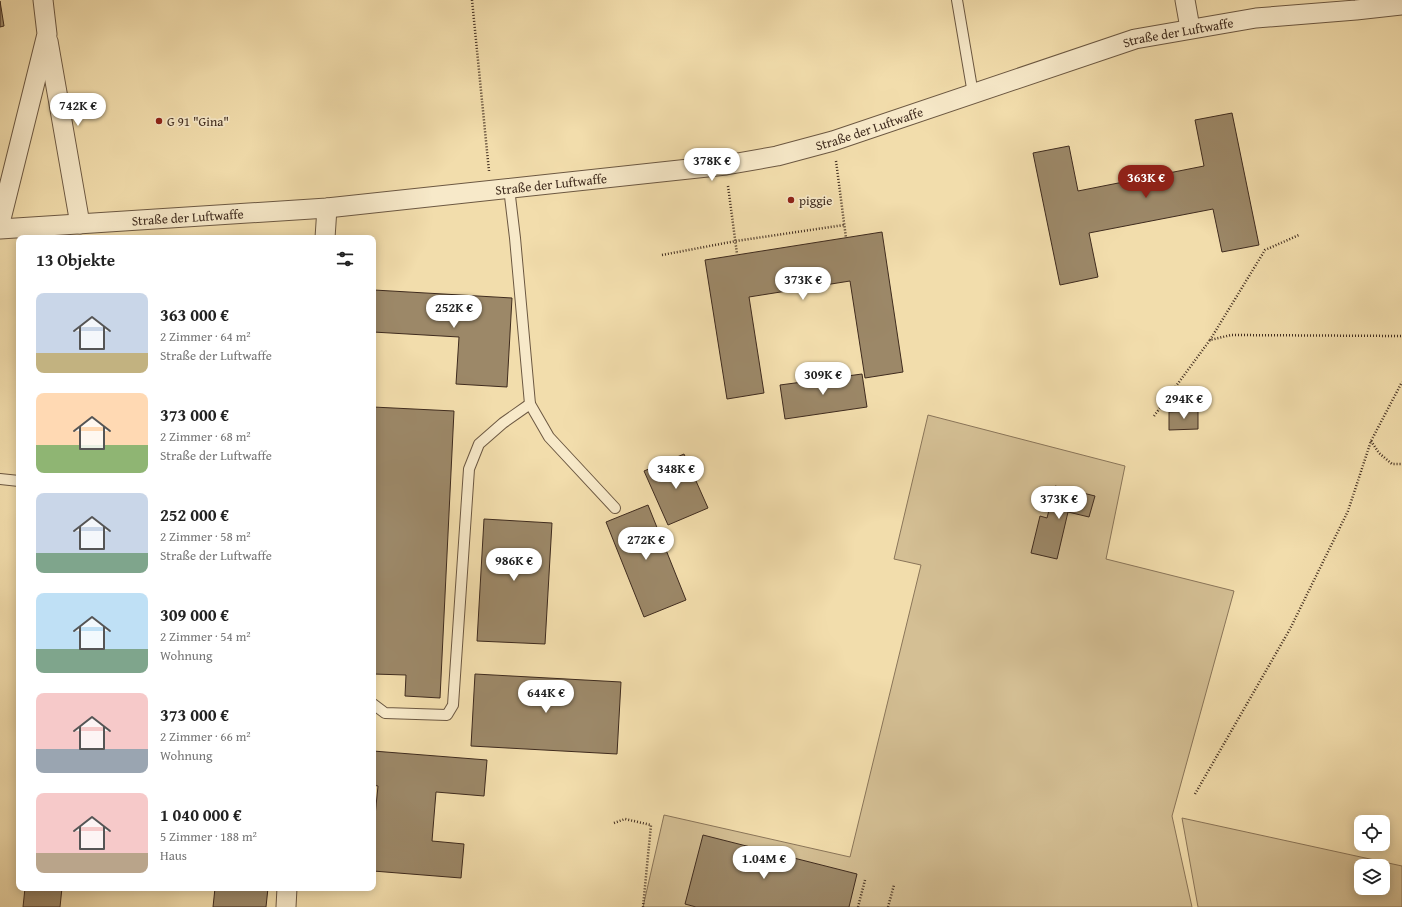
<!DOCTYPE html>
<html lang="de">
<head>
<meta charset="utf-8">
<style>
  :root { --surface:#fff; --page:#f6f6f6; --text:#222; --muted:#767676; --accent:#8f2418 }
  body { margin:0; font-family:"Gentium Book Plus",serif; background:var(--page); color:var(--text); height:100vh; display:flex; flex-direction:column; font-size:15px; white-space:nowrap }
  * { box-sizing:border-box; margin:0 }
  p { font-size:13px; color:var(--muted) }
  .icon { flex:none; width:22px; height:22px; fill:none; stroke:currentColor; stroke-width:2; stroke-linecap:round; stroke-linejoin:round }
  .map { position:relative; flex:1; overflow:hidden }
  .details { position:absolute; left:16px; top:235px; width:360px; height:656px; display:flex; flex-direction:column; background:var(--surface); border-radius:8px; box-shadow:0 2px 10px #0003 }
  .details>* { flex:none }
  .controls { position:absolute; left:1354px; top:815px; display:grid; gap:8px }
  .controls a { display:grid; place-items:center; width:36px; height:36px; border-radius:8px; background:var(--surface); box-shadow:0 2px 10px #0003; font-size:20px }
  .price { position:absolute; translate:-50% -34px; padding:0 9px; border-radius:14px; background:#fff; color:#222; font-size:13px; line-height:26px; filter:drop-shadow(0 1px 2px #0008) }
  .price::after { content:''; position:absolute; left:50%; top:24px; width:12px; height:9px; margin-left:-6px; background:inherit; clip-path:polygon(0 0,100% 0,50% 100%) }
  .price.selected { background:var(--accent); color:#fff }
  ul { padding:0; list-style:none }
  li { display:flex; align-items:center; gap:12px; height:100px; padding:0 20px }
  li span { display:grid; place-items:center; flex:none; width:112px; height:80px; border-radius:8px; color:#555 }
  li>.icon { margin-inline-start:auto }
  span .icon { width:48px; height:48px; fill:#fffc; stroke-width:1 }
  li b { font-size:17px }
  h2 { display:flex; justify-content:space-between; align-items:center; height:48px; padding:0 20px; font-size:17px }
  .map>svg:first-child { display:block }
</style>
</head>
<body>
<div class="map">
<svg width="1402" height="907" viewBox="0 0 1402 907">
  <rect width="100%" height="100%" fill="#f2ddac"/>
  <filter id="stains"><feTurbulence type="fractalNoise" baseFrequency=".005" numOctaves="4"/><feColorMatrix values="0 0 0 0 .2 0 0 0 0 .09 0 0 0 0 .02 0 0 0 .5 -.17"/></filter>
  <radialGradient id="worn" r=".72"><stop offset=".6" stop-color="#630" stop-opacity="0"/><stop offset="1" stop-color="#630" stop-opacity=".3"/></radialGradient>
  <g fill="#d4bf94" stroke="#8a7559" fill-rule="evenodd">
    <path d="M928,415L1125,466L1106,559L1234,591L1172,816L1192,907H643L664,815L850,857L921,565L894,559Z"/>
    <path d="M1182,818L1402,866V907H1198ZM1361,866H1383V888H1361Z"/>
  </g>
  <g fill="#9c8868" stroke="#3f2b1e">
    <path d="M0,1L4,26L0,27Z"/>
    <path d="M1232,113L1259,245L1222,252L1213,209L1089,233L1098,277L1060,285L1033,153L1069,146L1078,191L1204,166L1195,120Z"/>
    <path d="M882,232L903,372L865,378L850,281L749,297L764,393L727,399L705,260Z"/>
    <path d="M374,290L512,298L507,387L456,384L459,337L373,332Z"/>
    <path d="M862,374L867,407L785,419L780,385Z"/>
    <path d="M373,407L454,411L440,698L405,696L406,675L373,674Z"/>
    <path d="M1198,411V429L1169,430V412Z"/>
    <path d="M684,454L708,508L668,525L644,471Z"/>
    <path d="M1055,486L1095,496L1089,517L1068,512L1057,559L1031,553L1040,516L1047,518Z"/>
    <path d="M648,505L686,600L644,617L606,522Z"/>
    <path d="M484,519L552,523L545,644L477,641Z"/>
    <path d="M475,674L621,682L617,754L471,746Z"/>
    <path d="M373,751L487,760L484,796L436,792L432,841L464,844L461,878L373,871V836L378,786L373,785Z"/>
    <path d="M703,835L857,874L849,907H696L685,904Z"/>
    <path d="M25,888H62L60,907H23Z"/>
    <path d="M215,888H268L266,907H213Z"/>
  </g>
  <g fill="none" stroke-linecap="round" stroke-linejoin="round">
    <defs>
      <g id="service">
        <path d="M957,0L973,94"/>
        <path d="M509,188L515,238L530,404L549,437L615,508"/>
        <path d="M0,479L19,481"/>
        <path d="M373,704L385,713L447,715L453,705L469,469L479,444L503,423L530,404"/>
      </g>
      <g id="minor">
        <path d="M1185,0L1190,28"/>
        <path d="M48,41L80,224"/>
        <path d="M0,223L47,34L43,0"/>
        <path id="s1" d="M0,229L327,208L726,165L777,156L833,141L1135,39L1256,18L1356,10L1402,5"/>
        <path d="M325,238L327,208"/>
        <path d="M286,907L287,888"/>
      </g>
    </defs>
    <use href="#service" stroke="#6c5842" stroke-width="12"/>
    <use href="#minor" stroke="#6c5842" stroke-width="21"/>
    <g stroke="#3f2b1e" stroke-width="2.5" stroke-dasharray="1 2" stroke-linecap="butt">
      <path d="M472,0L489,171"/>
      <path d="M836,161L846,238"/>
      <path d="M728,186L737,254"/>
      <path d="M662,255L736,241L844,225"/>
      <path d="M1210,340L1265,250L1299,235"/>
      <path d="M1154,416L1210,340L1231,335L1402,336"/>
      <path d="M1371,441L1379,453L1392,464H1402"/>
      <path d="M1195,794L1290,629L1348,511L1371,441L1402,382"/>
      <path d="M614,823L625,819L651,825L643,907"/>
      <path d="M858,907L865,880"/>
      <path d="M888,907L894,885"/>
    </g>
    <use href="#service" stroke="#f7e9c9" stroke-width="10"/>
    <use href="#minor" stroke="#f7e9c9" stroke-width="19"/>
  </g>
  <g fill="#8f2418" stroke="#f7e9c9" stroke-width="1.5">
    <circle cx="159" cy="121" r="4"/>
    <circle cx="791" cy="200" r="4"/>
  </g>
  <g text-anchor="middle" stroke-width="3.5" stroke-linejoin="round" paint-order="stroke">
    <g font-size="13" fill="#3f2b1e" stroke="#f7e9c9">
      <text dy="5" stroke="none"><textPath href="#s1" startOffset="1201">Straße der Luftwaffe</textPath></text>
      <text dy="5" stroke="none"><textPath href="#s1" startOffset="877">Straße der Luftwaffe</textPath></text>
      <text dy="5" stroke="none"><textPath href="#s1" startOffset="553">Straße der Luftwaffe</textPath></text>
      <text dy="5" stroke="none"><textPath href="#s1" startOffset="188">Straße der Luftwaffe</textPath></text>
    </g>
    <g font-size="13" fill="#3f2b1e" stroke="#f7e9c9" text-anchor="start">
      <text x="167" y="126">G 91 "Gina"</text>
      <text x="799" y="205">piggie</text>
    </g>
  </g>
  <rect width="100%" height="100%" filter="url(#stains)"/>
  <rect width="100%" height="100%" fill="url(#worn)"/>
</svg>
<div class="controls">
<a><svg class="icon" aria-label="locate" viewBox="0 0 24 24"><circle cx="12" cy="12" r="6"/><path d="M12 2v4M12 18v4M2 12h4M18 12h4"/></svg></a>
<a><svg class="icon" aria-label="layers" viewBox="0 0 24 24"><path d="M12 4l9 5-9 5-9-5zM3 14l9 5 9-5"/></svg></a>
</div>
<b class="price" style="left:78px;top:127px">742K €</b>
<b class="price" style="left:712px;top:182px">378K €</b>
<b class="price selected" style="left:1146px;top:199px">363K €</b>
<b class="price" style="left:803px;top:301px">373K €</b>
<b class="price" style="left:454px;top:329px">252K €</b>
<b class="price" style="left:823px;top:396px">309K €</b>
<b class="price" style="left:1184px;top:420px">294K €</b>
<b class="price" style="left:676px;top:490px">348K €</b>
<b class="price" style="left:1059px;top:520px">373K €</b>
<b class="price" style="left:646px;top:561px">272K €</b>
<b class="price" style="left:514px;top:582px">986K €</b>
<b class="price" style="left:546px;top:714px">644K €</b>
<b class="price" style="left:764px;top:880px">1.04M €</b>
<section class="details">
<h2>13 Objekte<svg class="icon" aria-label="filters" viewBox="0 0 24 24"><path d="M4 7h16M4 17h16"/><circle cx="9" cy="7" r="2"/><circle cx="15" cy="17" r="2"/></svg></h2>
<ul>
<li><span style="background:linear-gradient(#c9d6e8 75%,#c2b280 0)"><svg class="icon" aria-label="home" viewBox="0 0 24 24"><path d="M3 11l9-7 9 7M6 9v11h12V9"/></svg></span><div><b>363 000 €</b><p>2 Zimmer · 64 m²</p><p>Straße der Luftwaffe</p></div></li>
<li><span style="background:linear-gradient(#ffd9b3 65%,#8fb573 0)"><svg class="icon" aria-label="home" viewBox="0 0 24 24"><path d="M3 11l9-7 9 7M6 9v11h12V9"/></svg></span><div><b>373 000 €</b><p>2 Zimmer · 68 m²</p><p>Straße der Luftwaffe</p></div></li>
<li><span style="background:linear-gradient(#c9d6e8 75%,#7fa58c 0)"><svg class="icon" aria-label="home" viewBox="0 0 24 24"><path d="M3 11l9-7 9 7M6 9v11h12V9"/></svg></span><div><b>252 000 €</b><p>2 Zimmer · 58 m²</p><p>Straße der Luftwaffe</p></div></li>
<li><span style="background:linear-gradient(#bfe0f5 70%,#7fa58c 0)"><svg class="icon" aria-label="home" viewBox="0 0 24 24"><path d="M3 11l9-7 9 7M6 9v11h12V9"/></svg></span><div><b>309 000 €</b><p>2 Zimmer · 54 m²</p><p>Wohnung</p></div></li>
<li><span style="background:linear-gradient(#f6c9c9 70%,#9aa5b1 0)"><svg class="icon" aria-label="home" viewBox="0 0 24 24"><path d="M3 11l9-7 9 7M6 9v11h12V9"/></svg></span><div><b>373 000 €</b><p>2 Zimmer · 66 m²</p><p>Wohnung</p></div></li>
<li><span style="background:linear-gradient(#f6c9c9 75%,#b9a48a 0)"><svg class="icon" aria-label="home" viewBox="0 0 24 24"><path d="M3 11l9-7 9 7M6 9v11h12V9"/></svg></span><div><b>1 040 000 €</b><p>5 Zimmer · 188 m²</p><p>Haus</p></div></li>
</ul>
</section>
</div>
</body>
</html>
